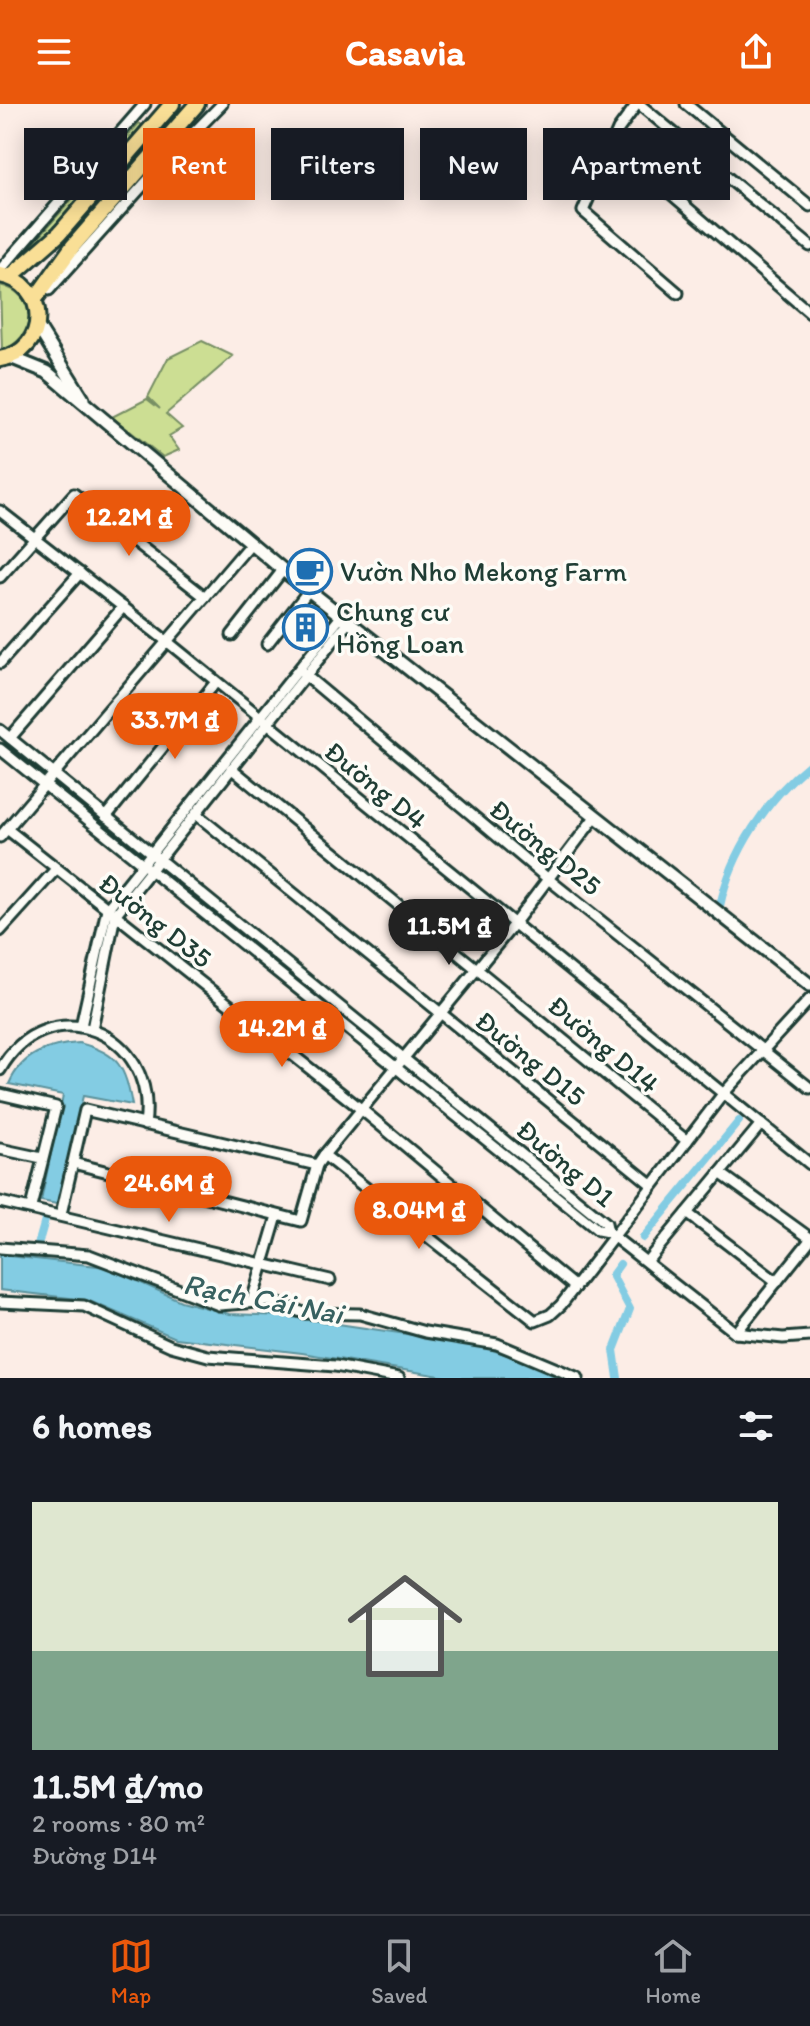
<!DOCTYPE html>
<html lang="en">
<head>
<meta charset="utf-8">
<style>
  :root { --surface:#171b24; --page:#20242c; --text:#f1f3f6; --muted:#9ea1a6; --line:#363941; --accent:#ea580c }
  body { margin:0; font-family:Itim,sans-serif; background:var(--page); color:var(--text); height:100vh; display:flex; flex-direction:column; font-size:30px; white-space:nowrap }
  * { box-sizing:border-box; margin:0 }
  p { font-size:26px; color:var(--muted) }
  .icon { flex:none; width:44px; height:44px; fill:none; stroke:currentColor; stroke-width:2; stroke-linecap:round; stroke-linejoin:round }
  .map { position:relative; height:1274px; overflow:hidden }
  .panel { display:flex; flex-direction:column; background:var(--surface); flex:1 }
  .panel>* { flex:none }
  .top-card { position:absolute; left:24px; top:24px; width:762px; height:72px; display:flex; gap:16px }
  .price { position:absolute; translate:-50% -68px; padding:0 18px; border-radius:28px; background:var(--accent); color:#fff; font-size:26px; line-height:52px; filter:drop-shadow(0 2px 4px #0008) }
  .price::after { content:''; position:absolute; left:50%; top:48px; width:24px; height:18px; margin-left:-12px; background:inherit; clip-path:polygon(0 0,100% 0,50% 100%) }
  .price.current { background:#222; color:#fff }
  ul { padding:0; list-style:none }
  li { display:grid; align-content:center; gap:16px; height:424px; padding:0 32px }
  li span { display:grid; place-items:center; height:248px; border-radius:0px; color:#555 }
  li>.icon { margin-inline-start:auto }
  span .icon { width:144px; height:144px; fill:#fffc; stroke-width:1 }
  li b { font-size:34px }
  h2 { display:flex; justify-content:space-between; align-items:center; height:96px; padding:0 32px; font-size:34px }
  .pill { padding:0 28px; border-radius:0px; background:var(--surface); box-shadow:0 4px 20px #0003; font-size:28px; line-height:72px }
  .pill.current { background:var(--accent); color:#fff }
  header { display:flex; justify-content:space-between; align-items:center; height:104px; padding:0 32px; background:var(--accent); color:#fff; font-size:36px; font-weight:800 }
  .dock { display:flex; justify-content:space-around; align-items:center; height:112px; border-top:2px solid var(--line); background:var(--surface); font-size:22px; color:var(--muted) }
  .dock a { display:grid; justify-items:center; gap:4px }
  .dock .current { color:var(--accent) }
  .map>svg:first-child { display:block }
</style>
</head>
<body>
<header><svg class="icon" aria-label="menu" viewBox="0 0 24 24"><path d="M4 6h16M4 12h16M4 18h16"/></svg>Casavia<svg class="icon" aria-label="share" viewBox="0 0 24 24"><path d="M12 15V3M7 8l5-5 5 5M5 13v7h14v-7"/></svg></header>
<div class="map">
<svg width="810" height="1274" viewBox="0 0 810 1274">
  <rect width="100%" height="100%" fill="#fcede6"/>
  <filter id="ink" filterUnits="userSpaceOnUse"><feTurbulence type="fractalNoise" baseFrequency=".0125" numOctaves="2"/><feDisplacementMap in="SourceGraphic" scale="16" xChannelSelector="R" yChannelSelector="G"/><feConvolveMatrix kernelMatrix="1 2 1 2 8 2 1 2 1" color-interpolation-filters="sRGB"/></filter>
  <g filter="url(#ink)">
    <g fill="#ccde93" stroke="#768e64" stroke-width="2">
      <path d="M139,19L145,23L47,136L22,152Z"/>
      <path d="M0,181C39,190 37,234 2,246Z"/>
      <path d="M202,237L233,252L166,310L182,324L169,332L179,346L163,353L112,313L147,295L160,305L148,293L168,254Z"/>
    </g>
    <g fill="#83cce3" stroke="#5b939d" stroke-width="2">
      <path d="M79,939C119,949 125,963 132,1001L83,992L57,1100L41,1097L63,991L9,980C22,950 47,941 79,939Z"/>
      <path d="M0,1151L106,1163L181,1197L229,1210L284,1212L474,1240L532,1259L556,1274H452L302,1249L176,1234L87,1196L0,1186Z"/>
    </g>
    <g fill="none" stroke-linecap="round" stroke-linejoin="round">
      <g stroke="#83cce3" stroke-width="8">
        <path d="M720,802C731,749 767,694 810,660"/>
        <path d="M643,1134L739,1017"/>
        <path d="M38,1141L46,1113"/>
        <path d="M618,1274L614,1246L630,1205L612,1171L620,1160"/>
      </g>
      <defs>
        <g id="minor">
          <path d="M637,0L618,26L583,107L678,189"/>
          <path d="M639,0L810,142"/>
          <path d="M686,0L810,102"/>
          <path d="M612,39L810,209"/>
          <path d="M0,166L145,0"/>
          <path d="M49,186L156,67L222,0"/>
          <path d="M0,407L169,539L810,1060"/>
          <path d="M0,473L74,390L205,493"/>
          <path d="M232,531L283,466"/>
          <path d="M267,540L309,486"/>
          <path d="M0,559L80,469"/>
          <path d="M299,566L547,774L810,984"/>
          <path d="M0,626L606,1119L608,1128L598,1126L0,645"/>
          <path d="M10,634L123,503"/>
          <path d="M231,664L687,1037"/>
          <path d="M196,710L652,1081"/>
          <path d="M106,713L216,578"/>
          <path d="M7,725L361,1005L575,1183"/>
          <path d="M0,733L251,439"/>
          <path d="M0,827L56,765"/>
          <path d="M81,922L107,805L343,510"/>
          <path d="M92,925L115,811L350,516"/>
          <path d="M0,966C47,883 159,927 145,1021"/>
          <path d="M0,990L56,1003L31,1103"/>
          <path d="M0,1045L42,1054"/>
          <path d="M324,1051L535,1217L550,1211L561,1201L723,990L810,895"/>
          <path d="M73,1059L301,1117L317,1061L324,1051L514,820L595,713"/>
          <path d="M720,1069L810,1134"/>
          <path d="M0,1098L330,1176"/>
          <path d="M687,1109L777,1178"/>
          <path d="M61,1110L85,1006L317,1061"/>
          <path d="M609,1129L736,1229L783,1234L810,1232"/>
          <path d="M0,1144L89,1151L219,1201L271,1197L304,1209L360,1210L425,1228L497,1240L578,1274"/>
          <path d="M648,1156L761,1020"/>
          <path d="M252,1197L277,1112"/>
          <path d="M0,1198L84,1202L171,1242L208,1252L335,1262L399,1274"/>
          <path d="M736,1229L810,1136"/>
        </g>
        <g id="tertiary">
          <path d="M38,223L83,295"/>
          <path d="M10,253L47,268L283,466L810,881"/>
        </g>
        <g id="trunk">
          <path d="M0,171C50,179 50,247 0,255"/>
          <path d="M10,173L59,130L172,0"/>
          <path d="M35,195L73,142L197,0"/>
        </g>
      </defs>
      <use href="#minor" stroke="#1f3d34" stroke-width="15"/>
      <use href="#tertiary" stroke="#1f3d34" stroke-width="17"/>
      <use href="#trunk" stroke="#1f3d34" stroke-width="20"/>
      <use href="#minor" stroke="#fdfcf7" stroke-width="9"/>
      <use href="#tertiary" stroke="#fdfcf7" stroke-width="11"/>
      <use href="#trunk" stroke="#f9df96" stroke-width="14"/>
    </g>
  </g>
  <defs>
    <symbol id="cafe-ring" viewBox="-11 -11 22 22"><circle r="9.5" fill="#fdfcf7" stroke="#1f6fb2" stroke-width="1.5"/><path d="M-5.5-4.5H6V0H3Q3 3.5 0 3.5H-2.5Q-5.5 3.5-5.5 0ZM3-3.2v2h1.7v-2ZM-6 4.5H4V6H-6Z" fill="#1f6fb2"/></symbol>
    <symbol id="building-ring" viewBox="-11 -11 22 22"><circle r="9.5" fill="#fdfcf7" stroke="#1f6fb2" stroke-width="1.5"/><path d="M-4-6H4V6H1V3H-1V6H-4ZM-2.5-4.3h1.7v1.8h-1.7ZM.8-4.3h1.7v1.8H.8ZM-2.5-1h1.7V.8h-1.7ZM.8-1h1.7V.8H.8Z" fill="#1f6fb2"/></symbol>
  </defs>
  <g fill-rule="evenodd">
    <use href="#cafe-ring" x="284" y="442" width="51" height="51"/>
    <use href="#building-ring" x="280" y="498" width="51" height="51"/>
  </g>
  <g text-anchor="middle" stroke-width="7" stroke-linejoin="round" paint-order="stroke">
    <g font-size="28" fill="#1f3d34" stroke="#fdfcf7" text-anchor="start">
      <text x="340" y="477">Vườn Nho Mekong Farm</text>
      <text x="336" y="517">Chung cư<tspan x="336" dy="32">Hồng Loan</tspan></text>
    </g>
    <g font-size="28" fill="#1f3d34" stroke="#fdfcf7">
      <text transform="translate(376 681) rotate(39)" y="10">Đường D4</text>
      <text transform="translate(546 743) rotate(39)" y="10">Đường D25</text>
      <text transform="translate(156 816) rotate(38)" y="10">Đường D35</text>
      <text transform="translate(604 940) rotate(40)" y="10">Đường D14</text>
      <text transform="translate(531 954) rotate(39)" y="10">Đường D15</text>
      <text transform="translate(566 1059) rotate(40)" y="10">Đường D1</text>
    </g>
    <g font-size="30" font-style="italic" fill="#386160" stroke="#fdfcf7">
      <text transform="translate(263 1195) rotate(11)" y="10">Rạch Cái Nai</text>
    </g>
  </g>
</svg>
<b class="price" style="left:129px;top:454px">12.2M ₫</b>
<b class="price" style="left:175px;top:657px">33.7M ₫</b>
<b class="price current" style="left:449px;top:863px">11.5M ₫</b>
<b class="price" style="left:282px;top:965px">14.2M ₫</b>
<b class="price" style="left:169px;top:1120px">24.6M ₫</b>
<b class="price" style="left:419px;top:1147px">8.04M ₫</b>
<div class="top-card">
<a class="pill">Buy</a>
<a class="pill current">Rent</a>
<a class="pill">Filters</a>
<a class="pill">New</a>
<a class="pill">Apartment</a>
</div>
</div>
<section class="panel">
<h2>6 homes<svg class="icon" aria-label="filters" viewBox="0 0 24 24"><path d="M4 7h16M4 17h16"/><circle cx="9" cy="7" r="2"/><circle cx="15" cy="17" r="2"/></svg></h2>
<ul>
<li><span style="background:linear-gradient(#dfe7d0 60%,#7fa58c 0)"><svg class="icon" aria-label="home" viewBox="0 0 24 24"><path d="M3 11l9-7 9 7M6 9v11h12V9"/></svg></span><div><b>11.5M ₫/mo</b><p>2 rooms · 80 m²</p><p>Đường D14</p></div></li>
</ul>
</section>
<nav class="dock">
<a class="current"><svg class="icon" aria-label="map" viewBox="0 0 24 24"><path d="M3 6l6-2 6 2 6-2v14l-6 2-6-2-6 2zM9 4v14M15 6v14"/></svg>Map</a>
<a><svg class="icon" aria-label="saved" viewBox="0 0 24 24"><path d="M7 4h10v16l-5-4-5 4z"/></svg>Saved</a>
<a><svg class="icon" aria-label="home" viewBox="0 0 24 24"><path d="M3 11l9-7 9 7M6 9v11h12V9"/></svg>Home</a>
</nav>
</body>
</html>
